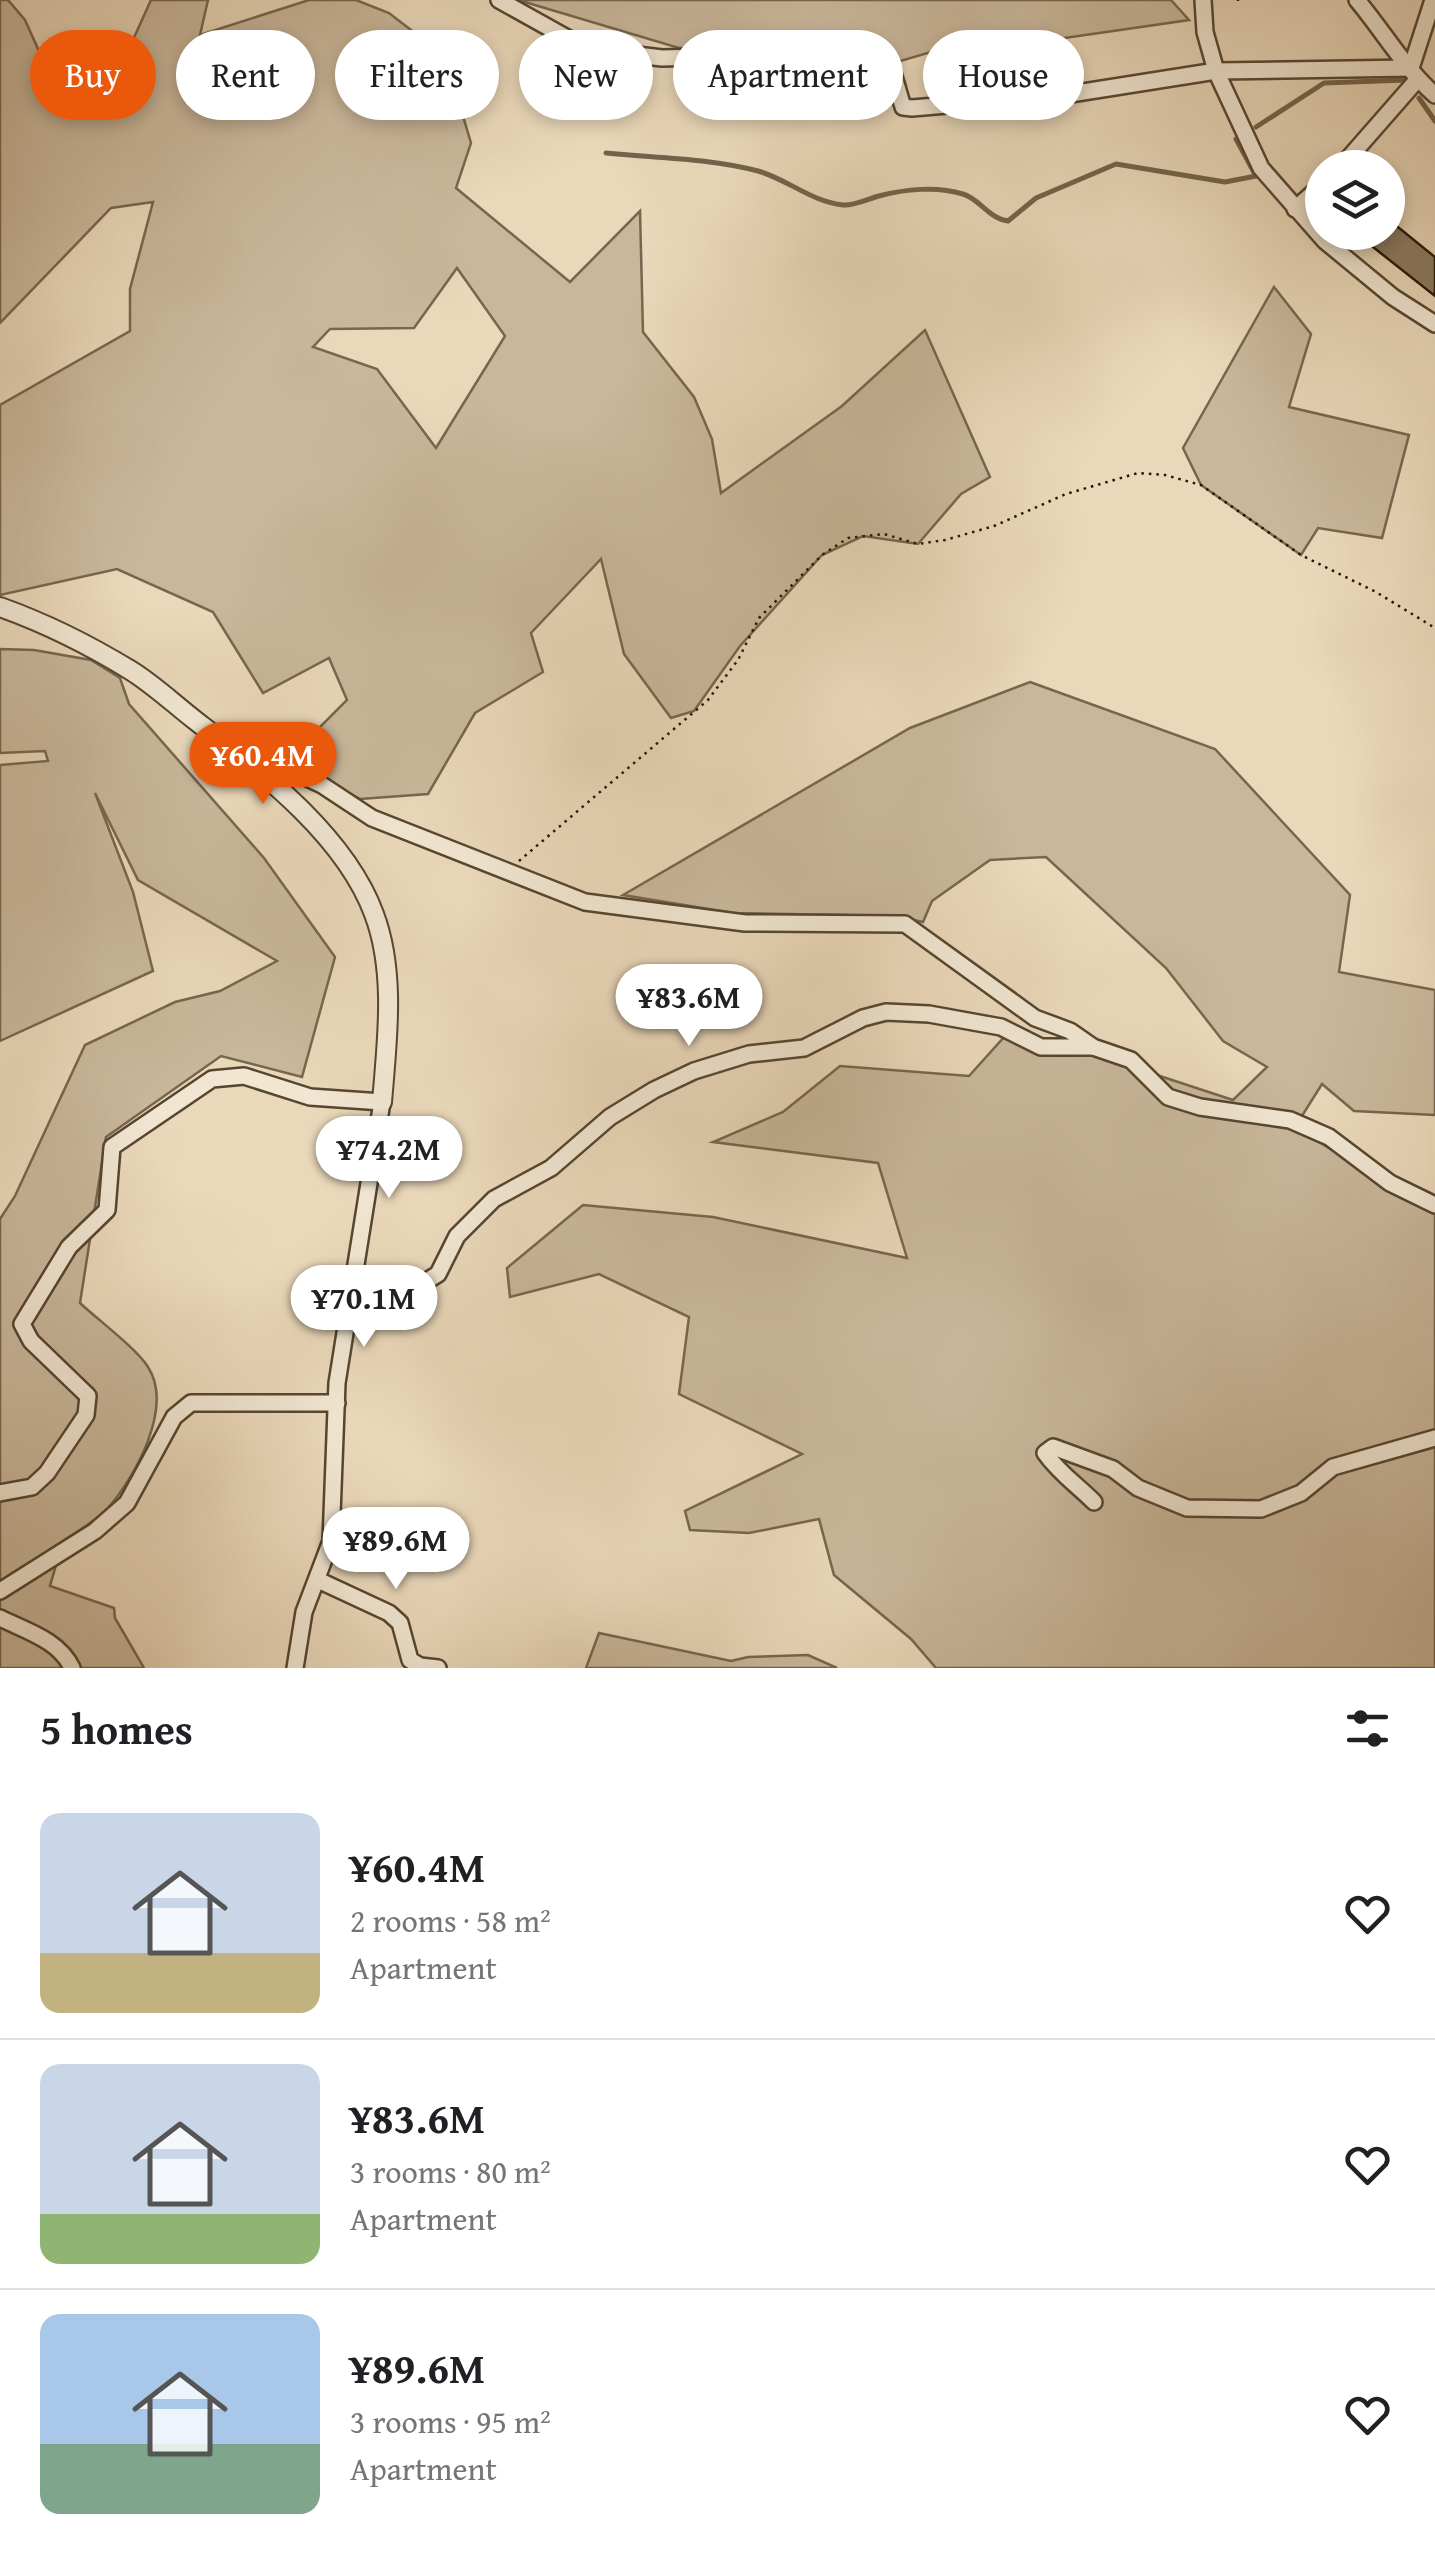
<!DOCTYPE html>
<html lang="en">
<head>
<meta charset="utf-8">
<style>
  :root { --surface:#fff; --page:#f6f6f6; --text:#202124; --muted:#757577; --line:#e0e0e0; --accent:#ea580c }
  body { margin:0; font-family:"Gentium Book Plus",serif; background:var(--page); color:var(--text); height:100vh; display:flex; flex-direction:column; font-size:38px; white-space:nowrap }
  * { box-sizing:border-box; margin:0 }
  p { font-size:32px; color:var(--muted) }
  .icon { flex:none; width:55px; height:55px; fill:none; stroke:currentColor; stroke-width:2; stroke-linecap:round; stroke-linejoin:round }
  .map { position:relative; height:1668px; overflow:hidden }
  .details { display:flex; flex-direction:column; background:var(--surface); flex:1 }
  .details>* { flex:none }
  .banner { position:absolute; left:30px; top:30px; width:1375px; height:90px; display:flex; gap:20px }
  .buttons { position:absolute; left:1305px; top:150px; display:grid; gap:20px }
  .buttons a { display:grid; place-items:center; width:100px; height:100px; border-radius:50%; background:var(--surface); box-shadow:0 5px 15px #0003; font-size:50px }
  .price { position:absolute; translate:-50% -85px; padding:0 22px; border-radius:35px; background:#fff; color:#222; font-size:32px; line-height:65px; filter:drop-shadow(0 2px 5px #0008) }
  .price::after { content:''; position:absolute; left:50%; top:60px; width:30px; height:22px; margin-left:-15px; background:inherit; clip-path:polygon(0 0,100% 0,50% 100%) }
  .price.active { background:var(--accent); color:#fff }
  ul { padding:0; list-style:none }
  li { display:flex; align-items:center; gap:30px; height:250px; padding:0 40px }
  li+li { border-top:2px solid var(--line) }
  li span { display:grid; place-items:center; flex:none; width:280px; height:200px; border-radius:20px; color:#555 }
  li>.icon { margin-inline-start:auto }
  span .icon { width:120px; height:120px; fill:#fffc; stroke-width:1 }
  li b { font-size:42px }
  h2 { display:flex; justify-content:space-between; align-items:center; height:120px; padding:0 40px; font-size:42px }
  .pill { padding:0 35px; border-radius:45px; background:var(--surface); box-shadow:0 5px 15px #0003; font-size:35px; line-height:90px }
  .pill.active { background:var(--accent); color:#fff }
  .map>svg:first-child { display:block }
</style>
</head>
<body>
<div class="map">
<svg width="1435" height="1668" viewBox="0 0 1435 1668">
  <rect width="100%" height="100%" fill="#ead8ba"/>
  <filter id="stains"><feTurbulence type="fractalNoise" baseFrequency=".002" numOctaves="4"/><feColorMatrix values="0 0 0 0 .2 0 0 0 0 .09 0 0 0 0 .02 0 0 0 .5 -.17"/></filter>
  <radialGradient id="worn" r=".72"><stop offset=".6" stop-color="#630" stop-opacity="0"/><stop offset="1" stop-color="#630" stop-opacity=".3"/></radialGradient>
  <g fill="#c9b79b" stroke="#77664e" stroke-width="2.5" fill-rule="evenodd">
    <path d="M0,0H8L25,20L43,60L91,65L127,53L151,0H208L200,35L309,0H356L389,13L445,56L471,143L456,188L570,282L640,211L643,332L694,397L712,439L721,493L842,406L925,330L990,477L961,494L918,544L863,536L822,555L740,646L694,711L671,718L624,654L601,559L531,633L543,672L475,713L428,794L360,799L287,760L347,700L329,658L263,693L213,612L117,569L0,595V405L130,331V289L153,202L111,208L0,323ZM457,268L505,336L436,448L377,369L313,347L330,329L414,328Z"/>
    <path d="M518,0H1171L1189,20L968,52L961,35L952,46L897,62L844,50L791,47L679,48Z"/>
    <path d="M1274,287L1311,334L1289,407L1409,435L1382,538L1318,528L1301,555L1201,485L1183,448Z"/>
    <path d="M0,649L34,650L91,660L120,678L129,704L264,858L335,957L302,1077L221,1056L106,1137L80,1303C97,1319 137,1349 148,1367C174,1407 135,1478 107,1509C94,1522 79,1531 63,1541L50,1586L114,1608L115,1618L144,1668H0V1219L15,1196L85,1045L175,1002L220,991L277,961L138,880L95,793L133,892L153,971L0,1041V765L48,761L45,751L0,753Z"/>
    <path d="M1030,682L1215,749L1350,895L1339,972L1435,990V1115L1354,1111L1322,1084L1295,1127L1435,1213V1668H936L911,1639L834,1575L819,1519L749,1533L690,1530L685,1511L802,1454L679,1394L689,1317L599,1274L510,1297L507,1268L583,1205L713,1217L907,1258L878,1163L713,1142L783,1112L840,1066L969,1076L1006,1035L1093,1054L1233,1100L1267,1067L1223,1041L1166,968L1046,857L990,860L932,901L923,922L895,916L733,913L623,895L910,728Z"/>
    <path d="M599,1633L731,1661L748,1657L808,1655L837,1668H586Z"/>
  </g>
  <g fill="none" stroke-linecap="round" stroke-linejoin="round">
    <g stroke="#73634b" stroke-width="5">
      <path d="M1419,98L1435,121"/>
      <path d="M1256,127L1324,83L1406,80"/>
      <path d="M606,153C656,158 709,158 758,171C787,179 812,202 843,205C854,206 868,199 879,196C905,189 937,186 963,194C980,199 989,219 1008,221L1036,198L1116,164L1225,182L1256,176L1236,139"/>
    </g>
  </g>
  <path fill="#8b7b62" stroke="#251602" stroke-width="2.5" d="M1388,219L1435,257V296L1354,232H1388Z"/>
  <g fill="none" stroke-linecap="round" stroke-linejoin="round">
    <defs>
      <g id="minor">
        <path d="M499,0L587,49L662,58L787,55L883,70L893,73L903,107L912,108L1064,95L1216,71L1411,68"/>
        <path d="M1203,0L1205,32L1216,71L1261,168L1325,241L1393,297L1435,324"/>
        <path d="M1357,0C1383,31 1405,69 1435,95"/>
        <path d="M1411,68L1433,0"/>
        <path d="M1340,168L1417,80"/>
        <path d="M1295,209L1322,185"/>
        <path d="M270,782L284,767L322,785L372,818L585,902L745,923L905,924L1035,1018L1070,1031L1093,1047L1131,1060L1168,1097L1200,1107L1290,1120L1329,1137L1390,1183L1435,1205"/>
        <path d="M351,1293L422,1284L438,1274L457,1236L494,1199L551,1168L610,1117L654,1090L694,1071L749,1054L804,1048L863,1018L886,1012L929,1014L1001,1027L1041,1047H1093"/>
        <path d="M0,1493L32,1487L47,1473L86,1415L88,1396L31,1341L22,1324L69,1247L107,1210L112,1147L212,1079L244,1076L310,1097L382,1102L337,1383L331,1541L304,1612L295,1668"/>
        <path d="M1094,1502C1076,1484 1060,1474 1045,1453L1053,1447L1113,1469L1138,1488L1187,1508L1261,1509L1301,1493L1333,1467L1435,1438"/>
        <path d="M318,1580L389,1613L400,1623L410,1660L420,1666L438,1668"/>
        <path d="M0,1591L95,1531L127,1503L174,1417L191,1403H337"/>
        <path d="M0,1618C26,1631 59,1640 72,1668"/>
      </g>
      <path id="tertiary" d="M0,607C45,623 89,645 130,670C153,684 174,704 196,721C260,771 345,835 374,914C396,972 387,1041 382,1102"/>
    </defs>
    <use href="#minor" stroke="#564630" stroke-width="20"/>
    <use href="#tertiary" stroke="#564630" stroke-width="22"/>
    <g stroke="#251602" stroke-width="2.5" stroke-dasharray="2.5 5" stroke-linecap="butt">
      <path d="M1238,0V1"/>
      <path d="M519,861L708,700L738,660L759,618L822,555L848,538L884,534L918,544L945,540L994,526L1066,494L1138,473L1165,475L1201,485L1301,555L1376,592L1435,628"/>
    </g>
    <use href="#minor" stroke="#f1e6d2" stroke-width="15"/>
    <use href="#tertiary" stroke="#f1e6d2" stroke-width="18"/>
  </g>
  <rect width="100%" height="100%" filter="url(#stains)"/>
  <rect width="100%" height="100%" fill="url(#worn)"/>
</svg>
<div class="buttons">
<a><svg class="icon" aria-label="layers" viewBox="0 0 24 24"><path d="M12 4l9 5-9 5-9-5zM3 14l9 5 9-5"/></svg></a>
</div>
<b class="price active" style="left:263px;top:807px">¥60.4M</b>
<b class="price" style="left:689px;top:1049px">¥83.6M</b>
<b class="price" style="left:389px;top:1201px">¥74.2M</b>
<b class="price" style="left:364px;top:1350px">¥70.1M</b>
<b class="price" style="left:396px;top:1592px">¥89.6M</b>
<div class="banner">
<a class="pill active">Buy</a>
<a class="pill">Rent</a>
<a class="pill">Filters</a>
<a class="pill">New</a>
<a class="pill">Apartment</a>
<a class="pill">House</a>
</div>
</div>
<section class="details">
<h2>5 homes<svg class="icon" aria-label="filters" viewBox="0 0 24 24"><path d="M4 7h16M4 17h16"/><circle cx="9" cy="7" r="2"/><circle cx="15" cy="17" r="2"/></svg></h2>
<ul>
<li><span style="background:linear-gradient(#c9d6e8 70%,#c2b280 0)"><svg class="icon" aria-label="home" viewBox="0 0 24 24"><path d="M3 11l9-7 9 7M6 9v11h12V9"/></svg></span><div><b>¥60.4M</b><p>2 rooms · 58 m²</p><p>Apartment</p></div><svg class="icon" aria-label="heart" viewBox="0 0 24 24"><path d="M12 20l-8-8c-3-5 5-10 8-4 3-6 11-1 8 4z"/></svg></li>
<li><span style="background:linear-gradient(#c9d6e8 75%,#8fb573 0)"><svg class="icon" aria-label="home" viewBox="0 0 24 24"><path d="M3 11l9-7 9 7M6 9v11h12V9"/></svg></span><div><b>¥83.6M</b><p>3 rooms · 80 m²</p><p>Apartment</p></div><svg class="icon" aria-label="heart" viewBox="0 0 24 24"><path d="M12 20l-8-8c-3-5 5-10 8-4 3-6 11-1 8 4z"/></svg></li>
<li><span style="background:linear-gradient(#a9c7e8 65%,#7fa58c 0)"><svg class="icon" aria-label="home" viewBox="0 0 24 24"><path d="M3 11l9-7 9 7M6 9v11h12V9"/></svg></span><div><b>¥89.6M</b><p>3 rooms · 95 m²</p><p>Apartment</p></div><svg class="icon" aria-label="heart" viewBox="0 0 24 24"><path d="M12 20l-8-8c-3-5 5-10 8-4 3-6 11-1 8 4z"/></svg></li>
</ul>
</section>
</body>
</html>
